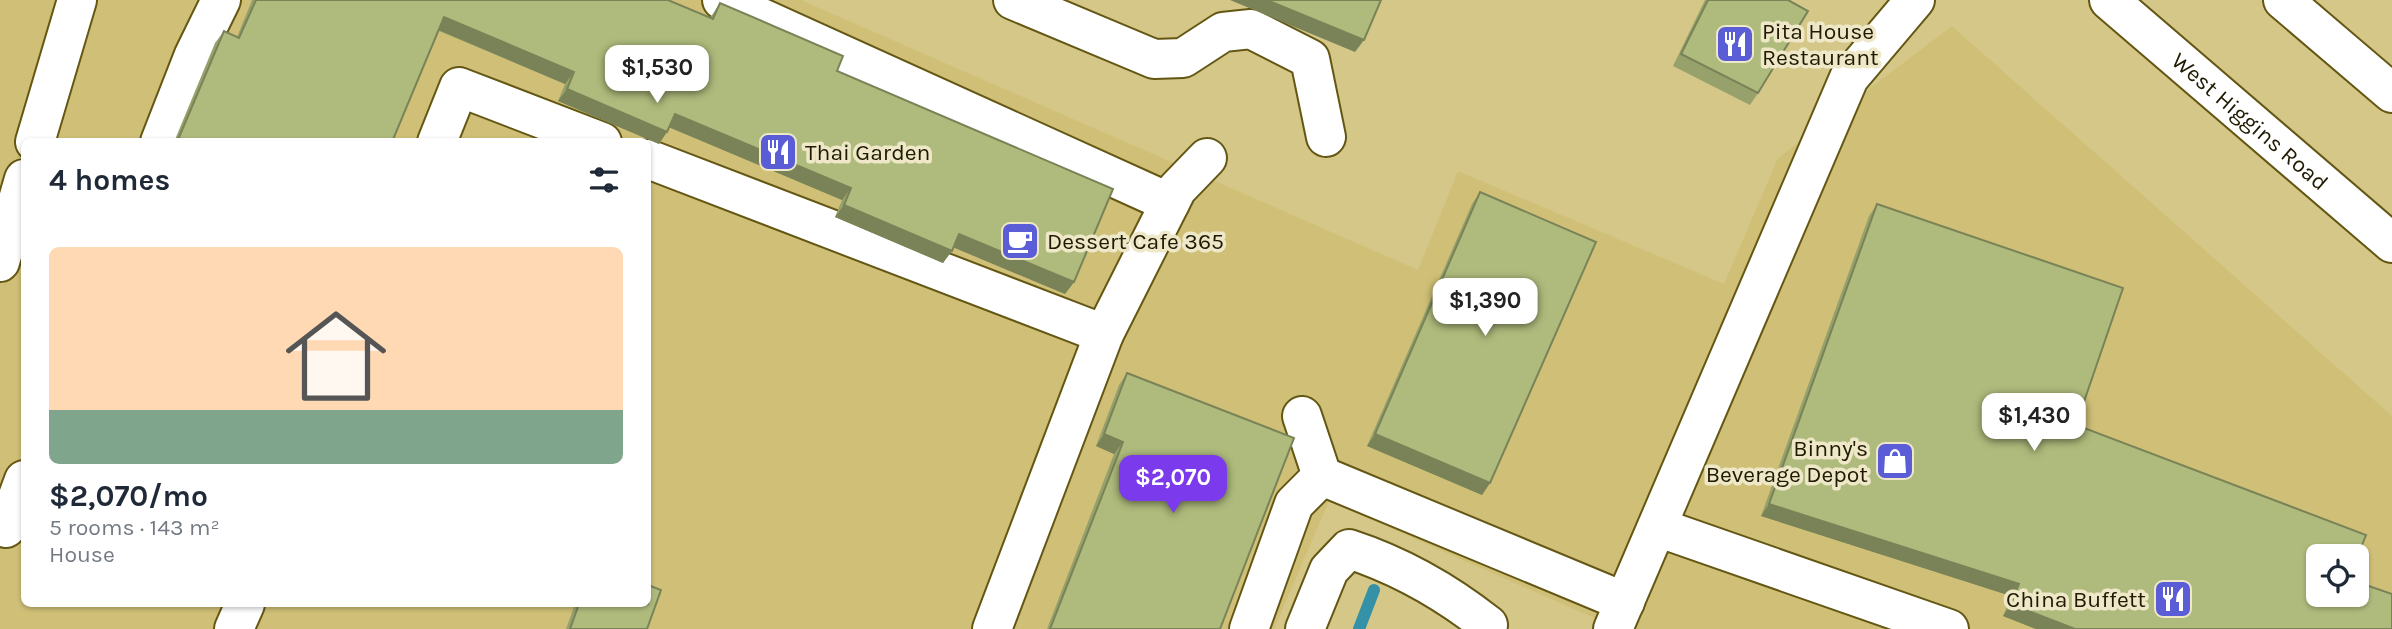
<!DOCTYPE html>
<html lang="en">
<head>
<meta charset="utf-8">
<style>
  :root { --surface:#fff; --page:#f2f2f3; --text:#1f2937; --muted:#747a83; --accent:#7c3aed }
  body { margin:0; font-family:Karla,sans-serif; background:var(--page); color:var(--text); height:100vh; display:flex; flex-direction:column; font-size:26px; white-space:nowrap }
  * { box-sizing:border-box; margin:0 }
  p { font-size:23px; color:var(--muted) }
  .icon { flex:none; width:38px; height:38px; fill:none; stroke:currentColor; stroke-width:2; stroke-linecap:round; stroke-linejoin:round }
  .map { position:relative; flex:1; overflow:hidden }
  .sheet { position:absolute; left:21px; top:138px; width:630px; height:469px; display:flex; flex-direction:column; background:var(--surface); border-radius:10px; box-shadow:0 2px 5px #0004 }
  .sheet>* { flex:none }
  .tools { position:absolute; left:2306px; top:544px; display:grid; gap:14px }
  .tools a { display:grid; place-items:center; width:63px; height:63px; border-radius:10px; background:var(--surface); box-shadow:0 2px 5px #0004; font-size:35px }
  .price { position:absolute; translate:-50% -60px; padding:0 16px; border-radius:14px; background:#fff; color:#222; font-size:23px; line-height:46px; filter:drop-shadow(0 2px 4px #0008) }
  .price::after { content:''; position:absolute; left:50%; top:42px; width:21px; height:16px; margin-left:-10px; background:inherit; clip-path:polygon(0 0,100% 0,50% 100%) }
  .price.current { background:var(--accent); color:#fff }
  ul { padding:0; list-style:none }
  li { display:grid; align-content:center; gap:14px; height:371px; padding:0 28px }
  li span { display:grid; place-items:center; height:217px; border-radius:10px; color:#555 }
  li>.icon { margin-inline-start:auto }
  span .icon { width:126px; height:126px; fill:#fffc; stroke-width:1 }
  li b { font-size:30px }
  h2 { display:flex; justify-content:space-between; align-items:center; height:84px; padding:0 28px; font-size:30px }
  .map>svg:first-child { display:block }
</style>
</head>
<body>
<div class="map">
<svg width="2392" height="629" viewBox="0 0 2392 629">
  <rect width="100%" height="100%" fill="#d5c787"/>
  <path fill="#d0c077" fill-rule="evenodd" d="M0,0H801L1418,270L1458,171L1724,284L1778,158L1952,26L2392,416V629H1619L1329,501L1274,629H0ZM24,142H648V604H24ZM2319,556H2357V595H2319Z"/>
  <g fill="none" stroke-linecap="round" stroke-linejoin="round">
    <path stroke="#3491a8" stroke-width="12" d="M1359,629L1374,590"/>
    <defs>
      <g id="minor">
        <path d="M722,0L1170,203"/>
        <path d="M1013,0L1154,59L1183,58L1223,32L1251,29L1310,59L1326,137"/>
        <path d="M35,142L77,0"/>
        <path d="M160,142L194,55L221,0"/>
        <path d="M437,142L459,87L602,142"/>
        <path d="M648,159L1104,334L992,629"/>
        <path d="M0,262L24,179"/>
        <path d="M1104,334L1177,189L1207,158"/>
        <path d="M1302,416L1322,476L1625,602"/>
        <path d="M0,525L6,528L24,480"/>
        <path d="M1657,527L1949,629"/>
        <path d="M234,629L245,604"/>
        <path d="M1249,629L1294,504L1322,476"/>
        <path d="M1305,629L1329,570L1349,549C1401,566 1445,591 1488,625"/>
        <path d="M1613,629L1849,78L1915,0"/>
      </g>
      <g id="major">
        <path id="s1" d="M2109,0L2392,243"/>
        <path d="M2283,0L2392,93"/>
      </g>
    </defs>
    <use href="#minor" stroke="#645714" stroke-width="42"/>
    <use href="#major" stroke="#645714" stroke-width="42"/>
    <use href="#minor" stroke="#fff" stroke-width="38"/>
    <use href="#major" stroke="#fff" stroke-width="38"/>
  </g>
  <g fill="#96a16b">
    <path d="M252,0H668L710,18L720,3L837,71L1074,282L1065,294L953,247L943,263L835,217L842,200L669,127L659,144L558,101L565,84L439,31L391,142H174L215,43L224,31L237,37Z"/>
    <path d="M1705,0H1788L1758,93L1750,105L1673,66Z"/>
    <path d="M1480,192L1490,483L1482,495L1367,446L1472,204Z"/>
    <path d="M1877,204L2076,425L2319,556L2392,629H2036L2003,616L2011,596L1761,516L1869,216Z"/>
    <path d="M1127,373L1220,629H1047L1114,454L1096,446L1119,385Z"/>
    <path d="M575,604H648L647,629H566Z"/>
  </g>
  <g fill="#7a8357">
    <path d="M1230,0H1267L1364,40L1355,52Z"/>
    <path d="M444,17L574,72L565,84L436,29Z"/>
    <path d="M567,89L667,132L659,144L558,101Z"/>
    <path d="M675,114L851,188L842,200L666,126Z"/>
    <path d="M844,205L952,251L943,263L835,217Z"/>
    <path d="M959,234L1074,282L1065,294L950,246Z"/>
    <path d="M1104,434L1123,442L1114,454L1096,446Z"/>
    <path d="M1375,434L1490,483L1482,495L1367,446Z"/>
    <path d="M1769,504L2019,584L2011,596L1761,516Z"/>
    <path d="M2011,604L2075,629H2036L2003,616Z"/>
  </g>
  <g fill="#aebb7c" stroke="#7a8357" stroke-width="2">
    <path d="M256,0H668L713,19L720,3L843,56L837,71L1113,189L1074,282L959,234L952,251L844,205L851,188L675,114L667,132L567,89L574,72L444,17L392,142H177L224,31L239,38Z"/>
    <path d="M1267,0H1381L1364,40Z"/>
    <path d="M1708,0H1788L1808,11L1758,93L1681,54Z"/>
    <path d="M1480,192L1596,242L1490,483L1375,434Z"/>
    <path d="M1877,204L2123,288L2076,425L2366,535L2357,558V556H2319V595H2357V582L2392,594V629H2075L2011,604L2019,584L1769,504Z"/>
    <path d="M1127,373L1294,438L1220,629H1050L1123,442L1104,434Z"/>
    <path d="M648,585L661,590L647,629H570L579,604H648Z"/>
  </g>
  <defs>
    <symbol id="restaurant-square" viewBox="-11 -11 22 22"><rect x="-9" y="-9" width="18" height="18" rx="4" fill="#5a5dd5" stroke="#eee8c8"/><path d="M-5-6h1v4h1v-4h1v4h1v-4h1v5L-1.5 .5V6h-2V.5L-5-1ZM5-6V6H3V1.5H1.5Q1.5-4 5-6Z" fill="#fff"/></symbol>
    <symbol id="cafe-square" viewBox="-11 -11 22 22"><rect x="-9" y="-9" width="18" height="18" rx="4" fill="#5a5dd5" stroke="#eee8c8"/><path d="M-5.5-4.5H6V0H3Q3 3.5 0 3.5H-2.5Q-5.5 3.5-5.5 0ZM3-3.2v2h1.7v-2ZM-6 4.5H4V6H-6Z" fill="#fff"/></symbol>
    <symbol id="shop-square" viewBox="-11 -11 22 22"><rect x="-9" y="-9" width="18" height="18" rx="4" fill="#5a5dd5" stroke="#eee8c8"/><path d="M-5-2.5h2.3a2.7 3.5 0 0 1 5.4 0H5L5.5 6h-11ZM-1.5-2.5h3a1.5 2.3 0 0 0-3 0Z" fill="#fff"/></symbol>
  </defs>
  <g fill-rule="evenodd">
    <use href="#restaurant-square" x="1713" y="22" width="44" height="44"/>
    <use href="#restaurant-square" x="756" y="130" width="44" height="44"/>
    <use href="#cafe-square" x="998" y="219" width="44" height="44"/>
    <use href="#shop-square" x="1873" y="439" width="44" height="44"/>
    <use href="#restaurant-square" x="2151" y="577" width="44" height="44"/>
  </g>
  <g text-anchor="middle" stroke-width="7" stroke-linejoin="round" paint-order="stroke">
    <g font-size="23" fill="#1f1a01" stroke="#eee8c8" text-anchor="start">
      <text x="1762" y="39">Pita House<tspan x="1762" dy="26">Restaurant</tspan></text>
      <text x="805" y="160">Thai Garden</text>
      <text x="1047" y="249">Dessert Cafe 365</text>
      <text x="1868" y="456" text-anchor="end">Binny's<tspan x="1868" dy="26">Beverage Depot</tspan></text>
      <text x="2146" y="607" text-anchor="end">China Buffett</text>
    </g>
    <g font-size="23" fill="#1f1a01" stroke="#eee8c8">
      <text dy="8" stroke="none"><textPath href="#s1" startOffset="186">West Higgins Road</textPath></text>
    </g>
  </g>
</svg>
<div class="tools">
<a><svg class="icon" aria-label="locate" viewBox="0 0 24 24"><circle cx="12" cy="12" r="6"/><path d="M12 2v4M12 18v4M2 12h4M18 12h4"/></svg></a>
</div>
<b class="price" style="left:657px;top:105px">$1,530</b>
<b class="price" style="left:1485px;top:338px">$1,390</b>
<b class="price" style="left:2034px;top:453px">$1,430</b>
<b class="price current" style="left:1173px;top:515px">$2,070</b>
<section class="sheet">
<h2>4 homes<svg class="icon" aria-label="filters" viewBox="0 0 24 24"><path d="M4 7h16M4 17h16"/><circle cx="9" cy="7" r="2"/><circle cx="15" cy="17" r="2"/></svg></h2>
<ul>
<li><span style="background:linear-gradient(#ffd9b3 75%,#7fa58c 0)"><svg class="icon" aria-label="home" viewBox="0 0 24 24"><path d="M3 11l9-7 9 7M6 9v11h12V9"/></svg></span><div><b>$2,070/mo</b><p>5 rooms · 143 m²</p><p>House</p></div></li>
</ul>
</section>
</div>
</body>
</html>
